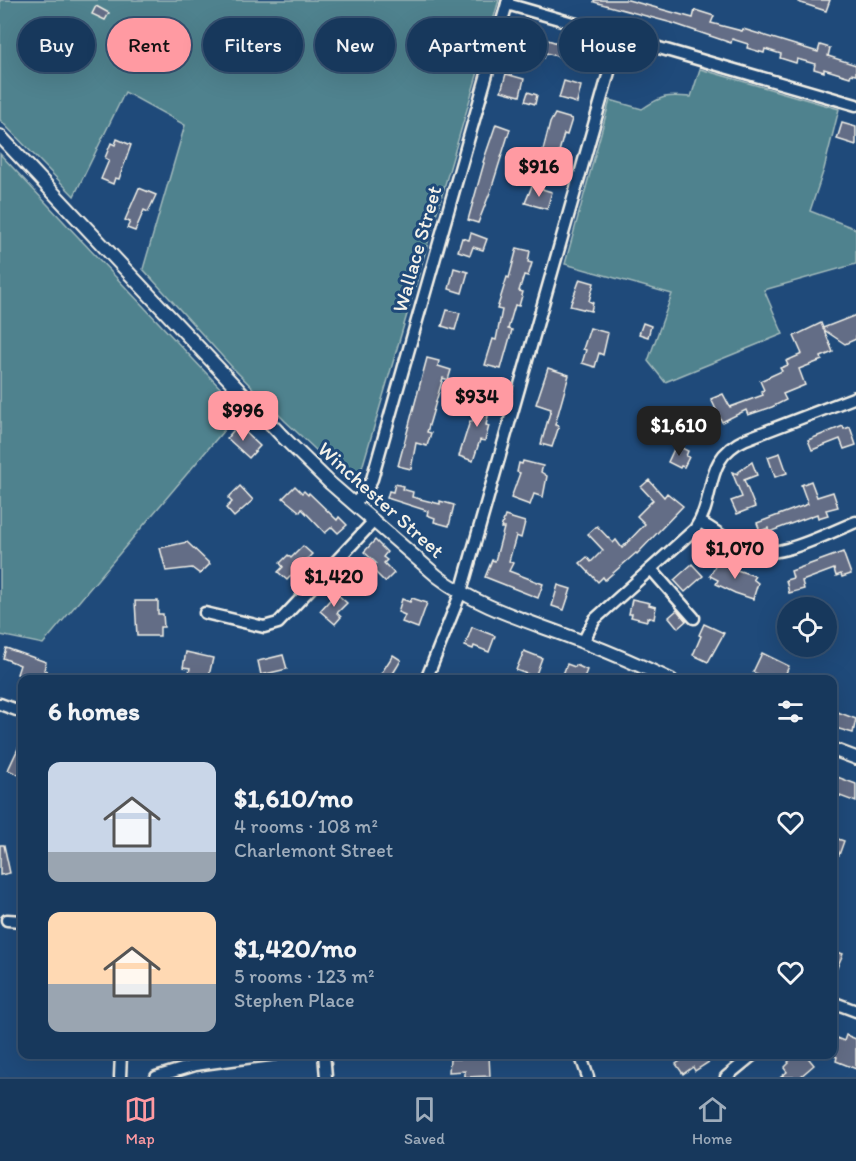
<!DOCTYPE html>
<html lang="en">
<head>
<meta charset="utf-8">
<style>
  :root { --surface:#17385c; --page:#244365; --text:#f1f3f6; --muted:#9eacbb; --line:#365272; --accent:#ff9aa2 }
  body { margin:0; font-family:Itim,sans-serif; background:var(--page); color:var(--text); height:100vh; display:flex; flex-direction:column; font-size:22px; white-space:nowrap }
  * { box-sizing:border-box; margin:0 }
  p { font-size:20px; color:var(--muted) }
  .icon { flex:none; width:33px; height:33px; fill:none; stroke:currentColor; stroke-width:2; stroke-linecap:round; stroke-linejoin:round }
  .map { position:relative; flex:1; overflow:hidden }
  .side { position:absolute; left:18px; top:675px; width:819px; height:384px; display:flex; flex-direction:column; background:var(--surface); border-radius:12px; box-shadow:0 6px 24px #0002,0 0 0 2px var(--line) }
  .side>* { flex:none }
  .banner { position:absolute; left:18px; top:18px; width:820px; height:54px; display:flex; gap:12px }
  .tools { position:absolute; left:777px; top:597px; display:grid; gap:12px }
  .tools a { display:grid; place-items:center; width:60px; height:60px; border-radius:50%; background:var(--surface); box-shadow:0 6px 24px #0002,0 0 0 2px var(--line); font-size:30px }
  .price { position:absolute; translate:-50% -51px; padding:0 14px; border-radius:12px; background:var(--accent); color:#111; font-size:20px; line-height:39px; filter:drop-shadow(0 2px 3px #0008) }
  .price::after { content:''; position:absolute; left:50%; top:36px; width:18px; height:14px; margin-left:-9px; background:inherit; clip-path:polygon(0 0,100% 0,50% 100%) }
  .price.selected { background:#222; color:#fff }
  ul { padding:0; list-style:none }
  li { display:flex; align-items:center; gap:18px; height:150px; padding:0 30px }
  li span { display:grid; place-items:center; flex:none; width:168px; height:120px; border-radius:12px; color:#555 }
  li>.icon { margin-inline-start:auto }
  span .icon { width:72px; height:72px; fill:#fffc; stroke-width:1 }
  li b { font-size:26px }
  h2 { display:flex; justify-content:space-between; align-items:center; height:72px; padding:0 30px; font-size:26px }
  .pill { padding:0 21px; border-radius:27px; background:var(--surface); box-shadow:0 6px 24px #0002,0 0 0 2px var(--line); font-size:21px; line-height:54px }
  .pill.selected { background:var(--accent); color:#111 }
  .tabs { display:flex; justify-content:space-around; align-items:center; height:84px; border-top:2px solid var(--line); background:var(--surface); font-size:16px; color:var(--muted) }
  .tabs a { display:grid; justify-items:center; gap:3px }
  .tabs .selected { color:var(--accent) }
  .map>svg:first-child { display:block }
</style>
</head>
<body>
<div class="map">
<svg width="856" height="1077" viewBox="0 0 856 1077">
  <rect width="100%" height="100%" fill="#1f4a7a"/>
  <filter id="ink" filterUnits="userSpaceOnUse"><feTurbulence type="fractalNoise" baseFrequency=".0167" numOctaves="2"/><feDisplacementMap in="SourceGraphic" scale="12" xChannelSelector="R" yChannelSelector="G"/><feConvolveMatrix kernelMatrix="1 2 1 2 8 2 1 2 1" color-interpolation-filters="sRGB"/></filter>
  <g filter="url(#ink)">
    <g fill="#4f828e" stroke="#a2babb" stroke-width="1.5">
      <path d="M0,0H499L360,475C357,481 352,482 347,479L285,421L231,366L143,269L185,125L125,92L74,196L0,120Z"/>
      <path d="M700,69L839,109L824,169L810,211L856,229V264L764,290L783,334L665,382L648,361L672,294L565,264L610,100L642,109C663,95 666,95 691,97Z"/>
      <path d="M0,154L241,410L43,644L0,635Z"/>
    </g>
    <g fill="#646d86" stroke="#f4f1e8" stroke-width="1.5">
      <path d="M594,0H628L693,18L695,10L714,16L711,23L742,31L743,29L818,52L820,45L830,48L828,56L856,65V75L851,74L850,77L824,69V72L814,69L815,64L797,59L796,63L780,58L781,54L765,49L764,53L747,48L748,44L732,39L731,43L672,23L594,2Z"/>
      <path d="M798,0H830L826,11L798,2Z"/>
      <path d="M96,6L109,13L105,20L92,14Z"/>
      <path d="M525,33L561,44L562,42L592,52L588,65L546,53L544,58L526,53L527,51L521,49Z"/>
      <path d="M506,74L524,79L520,96L501,91Z"/>
      <path d="M564,81L581,86L577,103L559,98Z"/>
      <path d="M528,92L537,95L535,104L525,101Z"/>
      <path d="M555,114L572,119L567,135L564,134L557,159L562,160L559,171L539,166L550,123Z"/>
      <path d="M842,123L856,127V145L837,139Z"/>
      <path d="M496,124L510,129L491,190L478,223L468,220L484,163L483,162Z"/>
      <path d="M117,139L131,145L119,179L115,178L113,184L101,179L109,160L105,158L111,143L115,145Z"/>
      <path d="M532,186L552,192L547,209L525,203Z"/>
      <path d="M139,188L156,195L148,212L144,210L135,231L127,228L130,222L125,220Z"/>
      <path d="M471,233L487,239L483,250L473,247L470,255L458,251L462,238L469,240Z"/>
      <path d="M517,248L530,251L528,262L532,263L528,276L524,275L519,291L523,292L519,306L515,305L508,329L512,330L501,369L485,365L493,339L496,340L502,310L497,309L507,277L509,278Z"/>
      <path d="M454,268L468,272L462,293L449,289Z"/>
      <path d="M580,279L594,283L589,301L593,303L591,311L570,306Z"/>
      <path d="M447,310L460,313L455,330L442,326Z"/>
      <path d="M856,315V339L845,344L824,330L833,352L821,357L822,360L799,369L805,385L783,394L786,400L772,407L748,415L746,410L722,422L711,399L723,394L730,407L763,395L761,391L764,390L760,381L782,371L780,368L788,365L786,361L802,354L794,336L821,323L823,328Z"/>
      <path d="M643,323L651,326L648,337L639,334Z"/>
      <path d="M590,328L608,333L603,355L599,353L595,367L582,363L586,350L583,349Z"/>
      <path d="M427,358L439,361L438,366L451,370L448,380L443,378L427,432L431,433L427,446L416,443L411,469L398,466Z"/>
      <path d="M548,368L569,375L555,425L559,426L552,447L541,444L551,409L536,404Z"/>
      <path d="M479,394L492,398L486,425L489,426L485,441L480,440L473,461L459,456L470,421L472,422Z"/>
      <path d="M692,415L713,431L705,440H701L689,429L692,426L687,421Z"/>
      <path d="M238,425L260,446L249,458L227,438Z"/>
      <path d="M843,426L844,429L850,427L856,445L844,449L840,439L812,450L808,440Z"/>
      <path d="M676,445L688,451L686,456L689,457L684,467L681,466L680,468L668,462Z"/>
      <path d="M780,453L787,473L775,477L768,457Z"/>
      <path d="M523,461L543,466L541,472L547,476L543,497L534,494L530,505L511,498L520,473L517,472L519,463L522,464Z"/>
      <path d="M752,462L757,475L744,480L755,507L737,514L731,501L742,497L732,472L738,474L737,473Z"/>
      <path d="M649,480L664,497L667,493L683,506L637,554L636,553L605,580L603,577L598,582L580,563L587,557L591,562L603,550L588,534L597,526L613,543L616,540L622,548L645,524L637,516L653,500L641,487Z"/>
      <path d="M811,481L817,497L833,492L838,507L826,510L828,515L818,518L817,514L769,532L768,528L760,531L757,523L808,504L801,485Z"/>
      <path d="M395,484L403,486L402,489L413,492L412,497L440,504V501L454,505L449,526L434,522L435,518L427,515L428,511L387,498L389,491L393,492Z"/>
      <path d="M240,486L253,500L234,517L226,508L232,502L228,498Z"/>
      <path d="M295,486L302,493L304,491L308,495L309,493L337,520L339,517L347,525L338,533L332,527L325,533L302,509L300,512L283,498Z"/>
      <path d="M505,516L525,522L521,538L516,536L509,561L513,563L509,571L543,584L538,598L485,577L492,560L495,561L504,528H501Z"/>
      <path d="M375,540L387,552L383,557L387,560L384,563L394,573L385,582L371,568L376,563L364,552Z"/>
      <path d="M187,542L210,564L200,574L192,568L166,571L160,548Z"/>
      <path d="M303,546L312,554L287,580L278,572L283,567L280,563L288,555L291,558Z"/>
      <path d="M843,552L851,574L842,577L841,574L836,576L834,569L802,581L804,589L789,593L786,580L793,578L791,571Z"/>
      <path d="M718,560L737,570L755,576L753,579L758,583L753,599L735,593L716,584L718,580L710,576Z"/>
      <path d="M692,564L703,576L685,592L674,580Z"/>
      <path d="M558,585L571,589L564,610L552,606Z"/>
      <path d="M336,593L347,603L337,613L341,617L335,624L320,611Z"/>
      <path d="M412,598L427,603L418,628L402,622L405,615L398,612L402,599L410,602Z"/>
      <path d="M632,599L650,603L649,605L656,607L654,619L647,617V621L631,617L632,614H629Z"/>
      <path d="M135,601H158V614H163L164,627H160V636H137Z"/>
      <path d="M677,610L686,621L678,628L669,617Z"/>
      <path d="M704,624L724,633L708,662L693,655L701,636L699,635Z"/>
      <path d="M472,627L495,636L489,652L474,646L473,649L465,646Z"/>
      <path d="M6,648L46,662L44,670L47,671L44,680H33L17,674L20,665L3,658Z"/>
      <path d="M524,651L542,658L535,677L516,670Z"/>
      <path d="M186,652L213,658L208,680L188,678L190,668L183,667Z"/>
      <path d="M762,653L789,666L783,680H769L753,672Z"/>
      <path d="M283,655L287,669L261,675L258,661Z"/>
      <path d="M393,655L401,660L397,667L389,680H377Z"/>
      <path d="M567,664L575,667L576,665L587,670L583,680H569L562,677Z"/>
      <path d="M835,711L856,719L853,733L832,727V717Z"/>
      <path d="M22,740V767L19,775L8,770Z"/>
      <path d="M832,775L856,784V802L832,793Z"/>
      <path d="M832,837L844,841L839,855L832,852Z"/>
      <path d="M0,845H4L10,873L0,875Z"/>
      <path d="M832,950L843,954L832,979Z"/>
      <path d="M846,1035L856,1039V1069L836,1061L837,1057L832,1055V1036L844,1041Z"/>
      <path d="M695,1054H708L712,1060L695,1071L693,1067L683,1074L676,1064L686,1057L688,1059Z"/>
      <path d="M796,1054H805L814,1065L800,1077H781L787,1072L784,1068L789,1063L788,1062Z"/>
      <path d="M460,1055H489L490,1076L465,1077V1071L449,1072L450,1059H460Z"/>
    </g>
    <g fill="none" stroke-linecap="round" stroke-linejoin="round">
      <defs>
        <g id="minor">
          <path d="M507,4L856,105"/>
          <path d="M354,504L366,491L372,479L508,0"/>
          <path d="M700,522C715,530 729,542 744,549C774,563 827,533 856,522"/>
          <path d="M651,569L694,618"/>
          <path d="M205,613L264,627L278,623L374,521"/>
          <path d="M583,642L595,619L695,529C718,496 701,459 746,439L856,397"/>
          <path d="M426,680L461,592L619,37"/>
          <path d="M0,704L22,712"/>
          <path d="M7,920L22,921"/>
          <path d="M832,1002L856,1011"/>
          <path d="M324,1054L326,1077"/>
          <path d="M580,1054L588,1077"/>
          <path d="M120,1077L121,1054"/>
          <path d="M156,1077L195,1065L276,1054"/>
          <path d="M726,1077L754,1054"/>
        </g>
        <g id="tertiary">
          <path d="M0,136L282,436L330,483L437,576C480,609 533,622 583,642C612,653 642,666 671,680"/>
          <path d="M832,749L856,758"/>
        </g>
      </defs>
      <use href="#minor" stroke="#f4f1e8" stroke-width="15"/>
      <use href="#tertiary" stroke="#f4f1e8" stroke-width="16"/>
      <use href="#minor" stroke="#1f4a7a" stroke-width="10"/>
      <use href="#tertiary" stroke="#1f4a7a" stroke-width="12"/>
    </g>
  </g>
  <g text-anchor="middle" stroke-width="6" stroke-linejoin="round" paint-order="stroke">
    <g font-size="21" fill="#f4f1e8" stroke="#1f4a7a">
      <text transform="translate(417 249) rotate(-74)" y="7">Wallace Street</text>
      <text transform="translate(381 500) rotate(42)" y="7">Winchester Street</text>
    </g>
  </g>
</svg>
<div class="tools">
<a><svg class="icon" aria-label="locate" viewBox="0 0 24 24"><circle cx="12" cy="12" r="6"/><path d="M12 2v4M12 18v4M2 12h4M18 12h4"/></svg></a>
</div>
<b class="price" style="left:539px;top:198px">$916</b>
<b class="price" style="left:477px;top:428px">$934</b>
<b class="price" style="left:243px;top:442px">$996</b>
<b class="price selected" style="left:679px;top:457px">$1,610</b>
<b class="price" style="left:735px;top:580px">$1,070</b>
<b class="price" style="left:334px;top:608px">$1,420</b>
<div class="banner">
<a class="pill">Buy</a>
<a class="pill selected">Rent</a>
<a class="pill">Filters</a>
<a class="pill">New</a>
<a class="pill">Apartment</a>
<a class="pill">House</a>
</div>
<section class="side">
<h2>6 homes<svg class="icon" aria-label="filters" viewBox="0 0 24 24"><path d="M4 7h16M4 17h16"/><circle cx="9" cy="7" r="2"/><circle cx="15" cy="17" r="2"/></svg></h2>
<ul>
<li><span style="background:linear-gradient(#c9d6e8 75%,#9aa5b1 0)"><svg class="icon" aria-label="home" viewBox="0 0 24 24"><path d="M3 11l9-7 9 7M6 9v11h12V9"/></svg></span><div><b>$1,610/mo</b><p>4 rooms · 108 m²</p><p>Charlemont Street</p></div><svg class="icon" aria-label="heart" viewBox="0 0 24 24"><path d="M12 20l-8-8c-3-5 5-10 8-4 3-6 11-1 8 4z"/></svg></li>
<li><span style="background:linear-gradient(#ffd9b3 60%,#9aa5b1 0)"><svg class="icon" aria-label="home" viewBox="0 0 24 24"><path d="M3 11l9-7 9 7M6 9v11h12V9"/></svg></span><div><b>$1,420/mo</b><p>5 rooms · 123 m²</p><p>Stephen Place</p></div><svg class="icon" aria-label="heart" viewBox="0 0 24 24"><path d="M12 20l-8-8c-3-5 5-10 8-4 3-6 11-1 8 4z"/></svg></li>
</ul>
</section>
</div>
<nav class="tabs">
<a class="selected"><svg class="icon" aria-label="map" viewBox="0 0 24 24"><path d="M3 6l6-2 6 2 6-2v14l-6 2-6-2-6 2zM9 4v14M15 6v14"/></svg>Map</a>
<a><svg class="icon" aria-label="saved" viewBox="0 0 24 24"><path d="M7 4h10v16l-5-4-5 4z"/></svg>Saved</a>
<a><svg class="icon" aria-label="home" viewBox="0 0 24 24"><path d="M3 11l9-7 9 7M6 9v11h12V9"/></svg>Home</a>
</nav>
</body>
</html>
